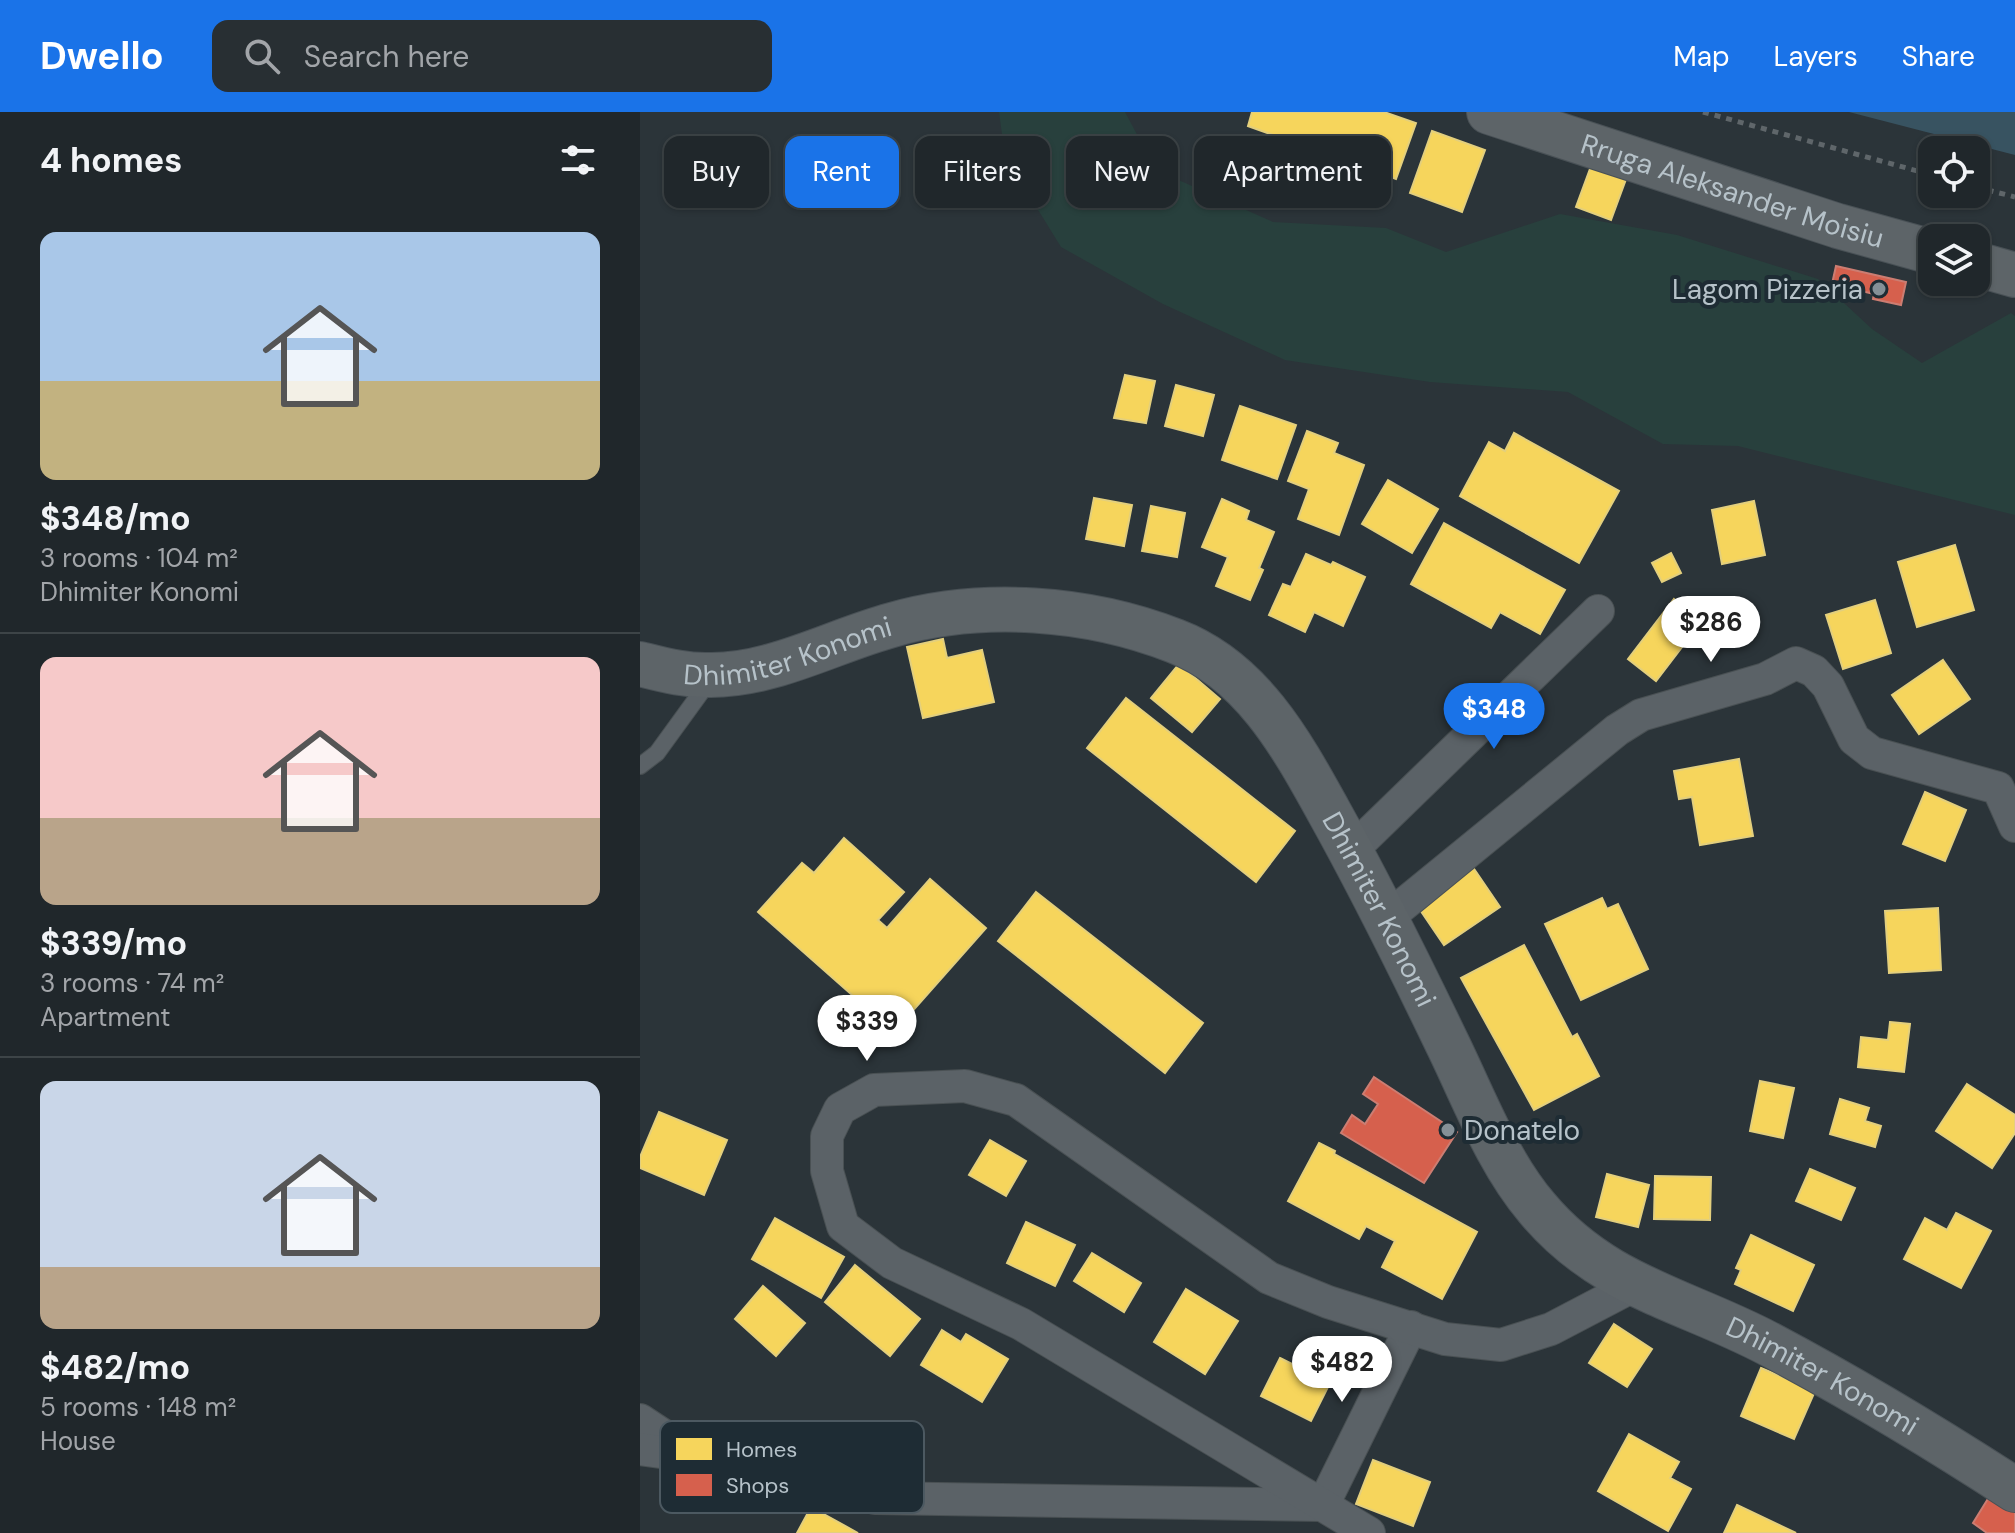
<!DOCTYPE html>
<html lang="en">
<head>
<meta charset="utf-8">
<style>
  :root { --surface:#20272b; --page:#282f33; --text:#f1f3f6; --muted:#a2a5a9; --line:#3d4447; --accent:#1a73e8 }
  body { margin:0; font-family:"DM Sans",sans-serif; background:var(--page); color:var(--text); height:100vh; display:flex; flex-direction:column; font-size:30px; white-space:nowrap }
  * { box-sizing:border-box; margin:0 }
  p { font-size:26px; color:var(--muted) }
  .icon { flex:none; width:44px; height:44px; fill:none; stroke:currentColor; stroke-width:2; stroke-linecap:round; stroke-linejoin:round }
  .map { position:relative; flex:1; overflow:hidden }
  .side { display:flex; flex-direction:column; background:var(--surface); width:640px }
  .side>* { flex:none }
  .top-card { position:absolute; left:24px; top:24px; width:760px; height:72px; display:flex; gap:16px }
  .fabs { position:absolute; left:1278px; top:24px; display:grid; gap:16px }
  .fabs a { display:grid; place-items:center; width:72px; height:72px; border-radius:16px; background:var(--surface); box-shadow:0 2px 6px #0004,0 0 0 2px var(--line); font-size:40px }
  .price { position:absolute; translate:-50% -68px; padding:0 18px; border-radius:28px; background:#fff; color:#222; font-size:26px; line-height:52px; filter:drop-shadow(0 2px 4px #0008) }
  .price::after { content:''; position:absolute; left:50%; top:48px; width:24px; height:18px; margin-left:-12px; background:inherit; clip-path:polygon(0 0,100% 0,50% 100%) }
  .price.current { background:var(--accent); color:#fff }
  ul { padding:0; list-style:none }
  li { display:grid; align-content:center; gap:16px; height:424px; padding:0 40px }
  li+li { border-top:2px solid var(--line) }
  li span { display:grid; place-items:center; height:248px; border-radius:16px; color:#555 }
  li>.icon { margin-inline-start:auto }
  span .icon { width:144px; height:144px; fill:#fffc; stroke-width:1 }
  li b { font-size:34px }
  h2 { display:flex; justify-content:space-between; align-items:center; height:96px; padding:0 40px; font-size:34px }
  .chip { padding:0 28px; border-radius:16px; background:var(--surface); box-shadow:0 2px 6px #0004,0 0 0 2px var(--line); font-size:28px; line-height:72px }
  .chip.current { background:var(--accent); color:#fff }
  header { display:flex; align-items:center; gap:48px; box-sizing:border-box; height:112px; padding:0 40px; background:var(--accent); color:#fff }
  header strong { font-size:38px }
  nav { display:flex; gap:44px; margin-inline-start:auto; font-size:28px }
  .search { width:560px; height:72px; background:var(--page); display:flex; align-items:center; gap:20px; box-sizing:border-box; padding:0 28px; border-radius:16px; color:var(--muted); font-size:30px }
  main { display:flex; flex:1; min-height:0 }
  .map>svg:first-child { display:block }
</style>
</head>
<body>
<header>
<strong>Dwello</strong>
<div class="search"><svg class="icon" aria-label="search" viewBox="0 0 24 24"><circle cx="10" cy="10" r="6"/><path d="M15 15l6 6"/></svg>Search here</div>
<nav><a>Map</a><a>Layers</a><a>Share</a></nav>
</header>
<main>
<section class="side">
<h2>4 homes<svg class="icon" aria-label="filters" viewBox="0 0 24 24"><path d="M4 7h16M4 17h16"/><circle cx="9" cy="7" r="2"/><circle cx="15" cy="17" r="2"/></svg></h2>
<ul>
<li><span style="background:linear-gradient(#a9c7e8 60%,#c2b280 0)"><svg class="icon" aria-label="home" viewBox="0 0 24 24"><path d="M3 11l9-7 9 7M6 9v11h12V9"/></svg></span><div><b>$348/mo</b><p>3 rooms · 104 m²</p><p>Dhimiter Konomi</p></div></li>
<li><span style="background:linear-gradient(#f6c9c9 65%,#b9a48a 0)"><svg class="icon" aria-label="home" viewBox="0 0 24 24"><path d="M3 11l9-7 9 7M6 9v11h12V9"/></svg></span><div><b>$339/mo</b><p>3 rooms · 74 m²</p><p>Apartment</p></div></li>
<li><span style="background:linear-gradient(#c9d6e8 75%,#b9a48a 0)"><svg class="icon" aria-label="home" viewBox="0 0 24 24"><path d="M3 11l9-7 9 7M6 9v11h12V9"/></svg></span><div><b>$482/mo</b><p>5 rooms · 148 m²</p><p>House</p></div></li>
</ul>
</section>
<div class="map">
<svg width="1375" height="1421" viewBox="0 0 1375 1421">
  <rect width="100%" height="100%" fill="#2b3439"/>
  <path fill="#28403d" d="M359,0H485L516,58L633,110L746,116L806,140L920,102L1037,123L1178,167L1232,217L1282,251L1371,201L1375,204V403L1098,334L1023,332L928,280L790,270L645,248L523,192L421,135L365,44Z"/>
  <path fill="#385361" d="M1209,0H1375V43Z"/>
  <g fill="#f6d55c" stroke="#e3cf7d" stroke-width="2">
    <path d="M612,0H744L776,11L756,67L608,14Z"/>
    <path d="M792,19L845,38L822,100L770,81Z"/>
    <path d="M954,46L989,59L971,108L936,95Z"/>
    <path d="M485,263L515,269L506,311L474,306Z"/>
    <path d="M536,273L574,283L563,324L525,314Z"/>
    <path d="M600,294L656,313L637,367L582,348Z"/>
    <path d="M667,319L698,331L694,341L724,353L699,423L658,407L669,377L648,369Z"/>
    <path d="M874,321L979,379L939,451L820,384L849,330L865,339Z"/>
    <path d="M748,368L798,397L772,441L722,412Z"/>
    <path d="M454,386L492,393L484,434L446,427Z"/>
    <path d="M582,387L609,399L606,408L634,420L619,456L623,458L610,488L576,474L588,445L562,435Z"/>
    <path d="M1114,389L1125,443L1082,452L1072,398Z"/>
    <path d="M511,394L545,401L537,445L502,439Z"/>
    <path d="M804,411L925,478L900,522L860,500L851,516L771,472Z"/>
    <path d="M1315,433L1334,498L1277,515L1258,450Z"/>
    <path d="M1031,441L1041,461L1022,470L1012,451Z"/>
    <path d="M666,442L691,453L693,450L725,465L703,514L674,500L665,520L629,503L643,472L651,475Z"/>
    <path d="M1034,487L1062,509L1016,569L988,547Z"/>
    <path d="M1235,488L1251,541L1203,557L1186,503Z"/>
    <path d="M303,527L307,546L342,538L354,590L283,606L267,535Z"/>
    <path d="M1303,548L1330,587L1279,622L1252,583Z"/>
    <path d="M539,552L580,587L552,620L511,586Z"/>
    <path d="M486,586L655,719L616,770L447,636Z"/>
    <path d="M1099,647L1113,724L1060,733L1052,685L1039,687L1034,659Z"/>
    <path d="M1285,680L1326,698L1305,749L1263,732Z"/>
    <path d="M204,726L264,780L238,808L247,816L290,767L346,816L254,920L118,800L162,751L174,761Z"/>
    <path d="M828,748L860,795L804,833L772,786Z"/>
    <path d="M396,780L563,911L525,961L358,829Z"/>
    <path d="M962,786L967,797L978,792L1008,857L941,888L905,812Z"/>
    <path d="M1298,796L1301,858L1249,861L1245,799Z"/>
    <path d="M884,833L932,925L937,922L959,964L894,998L821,866Z"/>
    <path d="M1250,910L1270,912L1264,960L1218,955L1221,925L1248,928Z"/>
    <path d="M1120,969L1154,976L1143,1026L1110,1019Z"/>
    <path d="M1327,972L1375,1003V1021L1352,1056L1296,1019Z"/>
    <path d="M1200,987L1229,996L1225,1009L1241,1014L1235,1035L1190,1022Z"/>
    <path d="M19,1000L87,1028L64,1083L0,1056V1045Z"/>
    <path d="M350,1028L386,1049L366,1084L329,1063Z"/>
    <path d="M679,1031L695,1039L694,1042L837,1120L802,1187L742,1155L755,1129L726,1114L719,1127L648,1089Z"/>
    <path d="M1170,1057L1215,1076L1201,1108L1156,1089Z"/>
    <path d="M967,1062L1009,1073L998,1115L956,1105Z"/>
    <path d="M1015,1064L1071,1065L1070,1108L1014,1107Z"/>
    <path d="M1316,1101L1351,1119L1321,1176L1264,1147L1285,1106L1307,1118Z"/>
    <path d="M135,1106L204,1145L181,1186L112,1147Z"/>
    <path d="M386,1110L435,1133L415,1174L367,1151Z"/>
    <path d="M1111,1123L1174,1153L1153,1199L1095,1172L1101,1158L1096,1156Z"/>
    <path d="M452,1141L501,1171L484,1200L434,1169Z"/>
    <path d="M215,1153L280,1207L250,1244L185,1190Z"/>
    <path d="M123,1174L165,1211L136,1244L95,1207Z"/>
    <path d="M546,1177L598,1209L565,1262L514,1230Z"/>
    <path d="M974,1212L1012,1237L987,1275L949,1251Z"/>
    <path d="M302,1218L321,1230L326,1222L368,1247L342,1290L281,1253Z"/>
    <path d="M640,1246L690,1271L671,1309L621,1284Z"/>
    <path d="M1121,1256L1175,1279L1154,1327L1101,1304Z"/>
    <path d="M989,1322L1039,1350L1030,1366L1051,1377L1028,1419L958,1379Z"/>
    <path d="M733,1348L790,1370L773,1414L716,1392Z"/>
    <path d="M1097,1393L1156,1421H1084Z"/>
    <path d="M171,1395L218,1421H157Z"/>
  </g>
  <g fill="#d6604d" stroke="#cc7d72" stroke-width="2">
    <path d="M1196,154L1266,170L1261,193L1233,187L1234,182L1192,172Z"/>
    <path d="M734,965L817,1020L784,1071L701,1021L712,1003L725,1012L738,992L723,982Z"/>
    <path d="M1349,1385L1375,1400V1421H1347L1333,1411Z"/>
  </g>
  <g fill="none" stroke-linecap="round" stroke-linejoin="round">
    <defs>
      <path id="lane" d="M0,654L17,641L70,568"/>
      <g id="street">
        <path d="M711,739L958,499"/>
        <path d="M747,806L977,618L1001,603L1125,567L1156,551L1174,559L1188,574L1214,627L1232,641L1358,676L1375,714"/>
        <path d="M0,1308L47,1339"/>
        <path d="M0,1337L57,1345L235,1386L683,1393L771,1215"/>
        <path d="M729,1421L381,1212L252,1151L203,1114L187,1059V1024L200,997L234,978L325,974L376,988L629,1166L688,1190L805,1227L861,1233L911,1217L995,1173"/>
      </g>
      <g id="primary">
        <path id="s1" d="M849,0L1198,114L1292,140"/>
        <path d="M1336,152L1375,163"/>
        <path id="s2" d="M0,552C24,558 46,564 71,563C134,563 193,529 252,513C342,487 448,495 535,529C611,558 651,631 688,698C731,775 769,852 807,931C834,986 857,1049 897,1096C962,1174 1043,1187 1127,1231C1212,1276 1295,1326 1375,1378"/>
      </g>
    </defs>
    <use href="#lane" stroke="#495053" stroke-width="18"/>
    <use href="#street" stroke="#495053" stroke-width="34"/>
    <use href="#primary" stroke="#495156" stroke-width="46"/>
    <g stroke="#5f666a" stroke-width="5" stroke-dasharray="6 6" stroke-linecap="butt">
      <path d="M1063,0L1292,63"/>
      <path d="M1336,75L1375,85"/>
    </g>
    <use href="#lane" stroke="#5b6267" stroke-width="16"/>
    <use href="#street" stroke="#5b6267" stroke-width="32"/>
    <use href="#primary" stroke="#5d6468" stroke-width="44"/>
  </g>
  <g fill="#859097" stroke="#1e2c34" stroke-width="3">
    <circle cx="1239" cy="177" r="8"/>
    <circle cx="808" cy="1018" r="8"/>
  </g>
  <g text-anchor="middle" stroke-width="8" stroke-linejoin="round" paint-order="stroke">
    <g font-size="28" fill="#b6c2c9" stroke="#1e2c34">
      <text dy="10" stroke="none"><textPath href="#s1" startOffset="256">Rruga Aleksander Moisiu</textPath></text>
      <text dy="10" stroke="none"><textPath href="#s2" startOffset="152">Dhimiter Konomi</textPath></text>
      <text dy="10" stroke="none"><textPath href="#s2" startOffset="894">Dhimiter Konomi</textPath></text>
      <text dy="10" stroke="none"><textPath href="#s2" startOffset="1566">Dhimiter Konomi</textPath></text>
    </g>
    <g font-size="28" fill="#b6c2c9" stroke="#1e2c34" text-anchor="end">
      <text x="1223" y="187">Lagom Pizzeria</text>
      <text x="824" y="1028" text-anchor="start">Donatelo</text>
    </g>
  </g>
  <rect x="20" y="1309" width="264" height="92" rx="12" fill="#1e2c34" stroke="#4c5961" stroke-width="2"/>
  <rect x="36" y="1326" width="36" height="22" fill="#f6d55c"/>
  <rect x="36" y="1362" width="36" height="22" fill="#d6604d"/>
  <g font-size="22" fill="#b6c2c9">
    <text x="86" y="1345">Homes</text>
    <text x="86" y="1381">Shops</text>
  </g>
</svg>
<div class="fabs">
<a><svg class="icon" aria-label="locate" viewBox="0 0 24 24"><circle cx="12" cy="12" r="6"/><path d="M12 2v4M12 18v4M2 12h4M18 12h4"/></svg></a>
<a><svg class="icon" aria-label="layers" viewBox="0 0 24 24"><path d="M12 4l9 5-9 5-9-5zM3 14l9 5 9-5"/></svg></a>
</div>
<b class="price" style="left:1071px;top:552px">$286</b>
<b class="price current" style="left:854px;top:639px">$348</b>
<b class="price" style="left:227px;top:951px">$339</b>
<b class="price" style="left:702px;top:1292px">$482</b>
<div class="top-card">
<a class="chip">Buy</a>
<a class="chip current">Rent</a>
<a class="chip">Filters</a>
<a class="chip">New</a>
<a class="chip">Apartment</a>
</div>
</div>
</main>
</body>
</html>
